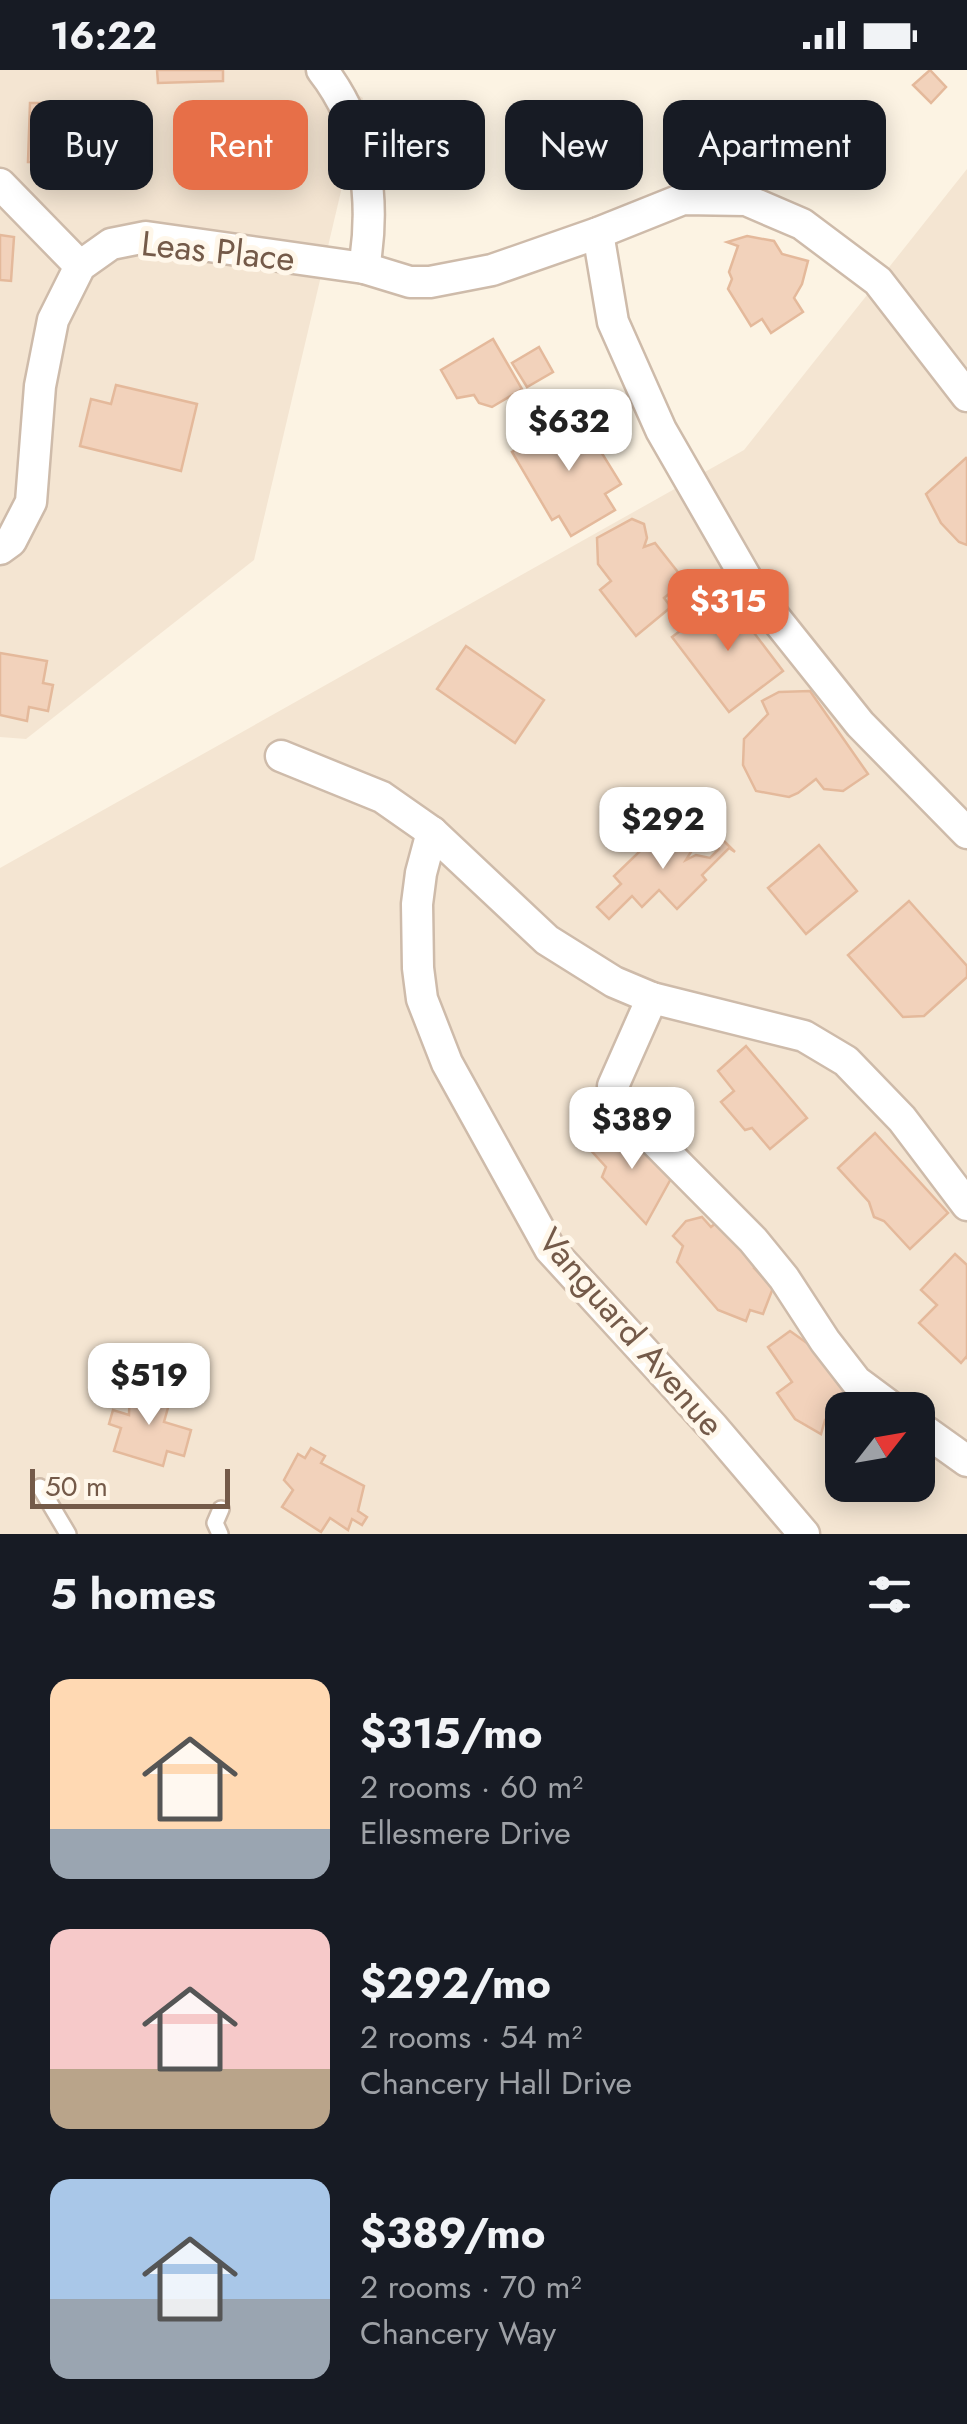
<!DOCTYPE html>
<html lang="en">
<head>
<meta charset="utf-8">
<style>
  :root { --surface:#171b24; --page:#242831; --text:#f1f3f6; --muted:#9ea1a6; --accent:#e76f48 }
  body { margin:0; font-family:Jost,sans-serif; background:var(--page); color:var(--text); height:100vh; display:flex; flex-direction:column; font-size:38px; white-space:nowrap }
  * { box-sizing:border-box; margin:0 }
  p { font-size:32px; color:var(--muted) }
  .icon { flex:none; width:55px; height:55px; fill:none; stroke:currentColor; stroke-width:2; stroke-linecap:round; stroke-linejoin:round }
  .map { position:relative; height:1464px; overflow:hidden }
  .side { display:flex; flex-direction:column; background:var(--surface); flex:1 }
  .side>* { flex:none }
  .guide { position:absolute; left:30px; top:30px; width:908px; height:90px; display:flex; gap:20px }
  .needle { width:65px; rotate:59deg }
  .tools { position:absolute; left:825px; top:1322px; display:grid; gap:20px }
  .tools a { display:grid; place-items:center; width:110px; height:110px; border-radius:20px; background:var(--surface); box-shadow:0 5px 25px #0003; font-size:50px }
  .scale { position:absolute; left:30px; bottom:25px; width:200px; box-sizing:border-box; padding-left:10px; border:5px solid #745a49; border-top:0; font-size:28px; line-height:35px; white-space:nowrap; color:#745a49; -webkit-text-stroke:8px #fff7ea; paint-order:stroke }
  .price { position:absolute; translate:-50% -85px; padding:0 22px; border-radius:20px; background:#fff; color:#222; font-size:32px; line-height:65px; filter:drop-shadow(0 2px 5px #0008) }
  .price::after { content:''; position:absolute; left:50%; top:60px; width:30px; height:22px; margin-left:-15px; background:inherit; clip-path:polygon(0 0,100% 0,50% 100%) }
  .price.active { background:var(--accent); color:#fff }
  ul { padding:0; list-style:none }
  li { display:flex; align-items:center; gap:30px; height:250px; padding:0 50px }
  li span { display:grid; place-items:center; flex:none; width:280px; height:200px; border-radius:20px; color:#555 }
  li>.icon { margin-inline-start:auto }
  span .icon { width:120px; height:120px; fill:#fffc; stroke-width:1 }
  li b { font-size:42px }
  h2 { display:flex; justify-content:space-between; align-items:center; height:120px; padding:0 50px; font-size:42px }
  .chip { padding:0 35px; border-radius:20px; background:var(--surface); box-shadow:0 5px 25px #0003; font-size:35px; line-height:90px }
  .chip.active { background:var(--accent); color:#fff }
  .status { display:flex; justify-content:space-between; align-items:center; height:70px; padding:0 50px; background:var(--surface); direction:ltr }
  .status svg { height:28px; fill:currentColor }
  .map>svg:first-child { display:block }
</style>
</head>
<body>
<div class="status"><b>16:22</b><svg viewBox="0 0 49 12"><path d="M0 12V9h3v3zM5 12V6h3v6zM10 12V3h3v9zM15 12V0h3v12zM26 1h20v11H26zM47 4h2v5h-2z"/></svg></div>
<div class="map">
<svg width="967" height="1464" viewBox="0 0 967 1464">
  <rect width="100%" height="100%" fill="#fcf3e3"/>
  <g fill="#f4e5d2" fill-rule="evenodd">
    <path d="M0,0H319L363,28L254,490L26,669L0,667Z"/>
    <path d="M967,99V1464H0V798L744,380ZM842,1340H918V1415H842Z"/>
  </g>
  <g fill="#f2d2bb" stroke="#e4b99b" stroke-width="2.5">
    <path d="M157,0H223V11L158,13Z"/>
    <path d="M930,0L946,17L931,33L913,15Z"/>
    <path d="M30,33H63L62,51L123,53L122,94L28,92Z"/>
    <path d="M0,165L14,167L11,211L0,210Z"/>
    <path d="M747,166L774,171L782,184L808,191L802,214L794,228L803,242L771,263L762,249L751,256L728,219L732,209L729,202L738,176L727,172Z"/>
    <path d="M493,269L522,319L492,337L479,333L474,325L457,328L441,300Z"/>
    <path d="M539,277L553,302L527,317L512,293Z"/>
    <path d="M116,315L197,334L181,401L80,376L91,329L111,334Z"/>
    <path d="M577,343L621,414L605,424L615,440L571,466L559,446L552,450L512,382Z"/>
    <path d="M966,388L967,389V475L959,472L941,453L926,424Z"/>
    <path d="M632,449L644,454L647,468L644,477L655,473L685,511L664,528L671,537L636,566L600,520L611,511L598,494L597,468Z"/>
    <path d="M726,526L783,601L729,642L672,567Z"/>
    <path d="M466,576L544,630L515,673L437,619Z"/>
    <path d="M0,583L47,591L43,613L53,615L48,641L29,637L27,651L0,645Z"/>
    <path d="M810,621L868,704L843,721L824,719L816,709L798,723L789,727L756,721L743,695L744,669L768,644L762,631L779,622Z"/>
    <path d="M663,759L671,767L676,762L685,763L694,777L686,790L696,785L710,788L719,779L706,767L713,760L735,782L729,778L702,805L706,810L677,839L659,820L642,837L632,826L609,849L597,837L621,814L614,806Z"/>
    <path d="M819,775L857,821L806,864L768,818Z"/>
    <path d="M909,831L967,896V907L924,946L903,947L848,885Z"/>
    <path d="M746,976L807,1048L770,1079L752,1058L745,1060L721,1032L734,1021L718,1001Z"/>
    <path d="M604,1058L622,1076L632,1066L673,1105L646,1154L602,1107L606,1097L586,1075Z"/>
    <path d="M875,1063L948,1143L910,1179L884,1151L874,1147L869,1132L838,1098Z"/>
    <path d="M702,1147L711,1157L717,1152L756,1194L754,1198L773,1218L763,1244L750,1240L746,1251L718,1240L677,1192L683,1176L673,1166L686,1151Z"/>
    <path d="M955,1184L967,1195V1289L966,1287L961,1293L919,1253L937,1235L921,1220Z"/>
    <path d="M790,1261L821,1283L870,1326L856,1340H842V1350H825L821,1364L795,1349L777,1323L792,1312L768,1277Z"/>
    <path d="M130,1315L171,1327L164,1352L191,1360L184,1386L167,1381L163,1396L114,1381L121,1358L109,1354L113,1340L129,1345Z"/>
    <path d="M311,1378L325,1386L321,1393L364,1416L358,1441L367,1447L362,1455L352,1449L348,1460L330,1448L321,1462L282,1437L293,1420L284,1410L298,1384L305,1388Z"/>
  </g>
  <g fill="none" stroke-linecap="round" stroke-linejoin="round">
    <defs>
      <g id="lane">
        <path d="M40,1417L68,1464"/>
        <path d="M220,1464L215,1453L221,1439"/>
      </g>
      <g id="street">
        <path d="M322,0C366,56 376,129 364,198"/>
        <path d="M0,114L80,196"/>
        <path d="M598,163L613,252L661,360L753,520L860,654L967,763"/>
        <path d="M0,479L11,471L31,432L40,316L53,250L80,196L111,174L146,167L364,198L410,212H430L492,200L598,163L683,129L746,130L802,154L878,211L967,326"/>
        <path d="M281,686L382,727L432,762L547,870L614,912L652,928L804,966L846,991L902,1049L967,1135"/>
        <path d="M432,762L421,803L417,834L418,898L422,929L447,993L550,1179L713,1357L804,1464"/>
        <path d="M652,928L613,1016L616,1028L622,1038L753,1170L784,1208L825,1271L856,1311L895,1340"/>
        <path d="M918,1356L967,1391"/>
      </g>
    </defs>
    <use href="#lane" stroke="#cebbaa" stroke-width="20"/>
    <use href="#street" stroke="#cebbaa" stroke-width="35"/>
    <use href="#lane" stroke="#fff" stroke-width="15"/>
    <use href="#street" stroke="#fff" stroke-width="30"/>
  </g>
  <g text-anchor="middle" stroke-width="10" stroke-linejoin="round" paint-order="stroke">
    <g font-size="35" fill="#745a49" stroke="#fff7ea">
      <text transform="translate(218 181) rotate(6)" y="12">Leas Place</text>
      <text transform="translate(631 1262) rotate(49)" y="12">Vanguard Avenue</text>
    </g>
  </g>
</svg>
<div class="tools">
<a><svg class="needle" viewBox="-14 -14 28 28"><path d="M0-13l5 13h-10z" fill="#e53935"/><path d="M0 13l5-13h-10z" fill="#9ea1a6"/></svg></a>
</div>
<div class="scale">50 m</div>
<b class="price" style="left:569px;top:404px">$632</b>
<b class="price active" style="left:728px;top:584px">$315</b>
<b class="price" style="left:663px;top:802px">$292</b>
<b class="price" style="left:632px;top:1102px">$389</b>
<b class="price" style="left:149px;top:1358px">$519</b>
<div class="guide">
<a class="chip">Buy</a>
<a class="chip active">Rent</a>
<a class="chip">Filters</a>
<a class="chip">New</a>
<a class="chip">Apartment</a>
</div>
</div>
<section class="side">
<h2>5 homes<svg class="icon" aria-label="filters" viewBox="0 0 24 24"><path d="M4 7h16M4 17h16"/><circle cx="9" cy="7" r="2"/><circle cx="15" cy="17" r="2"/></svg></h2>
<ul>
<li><span style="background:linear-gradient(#ffd9b3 75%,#9aa5b1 0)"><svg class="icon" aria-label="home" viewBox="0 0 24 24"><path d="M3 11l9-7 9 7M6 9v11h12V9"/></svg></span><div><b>$315/mo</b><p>2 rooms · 60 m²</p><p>Ellesmere Drive</p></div></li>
<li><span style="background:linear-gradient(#f6c9c9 70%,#b9a48a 0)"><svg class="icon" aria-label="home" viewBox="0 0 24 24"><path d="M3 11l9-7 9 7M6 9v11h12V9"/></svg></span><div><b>$292/mo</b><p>2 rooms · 54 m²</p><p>Chancery Hall Drive</p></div></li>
<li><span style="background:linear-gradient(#a9c7e8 60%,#9aa5b1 0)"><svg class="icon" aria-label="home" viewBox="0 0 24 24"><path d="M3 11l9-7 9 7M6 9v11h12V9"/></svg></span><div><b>$389/mo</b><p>2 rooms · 70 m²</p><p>Chancery Way</p></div></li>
</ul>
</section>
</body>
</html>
